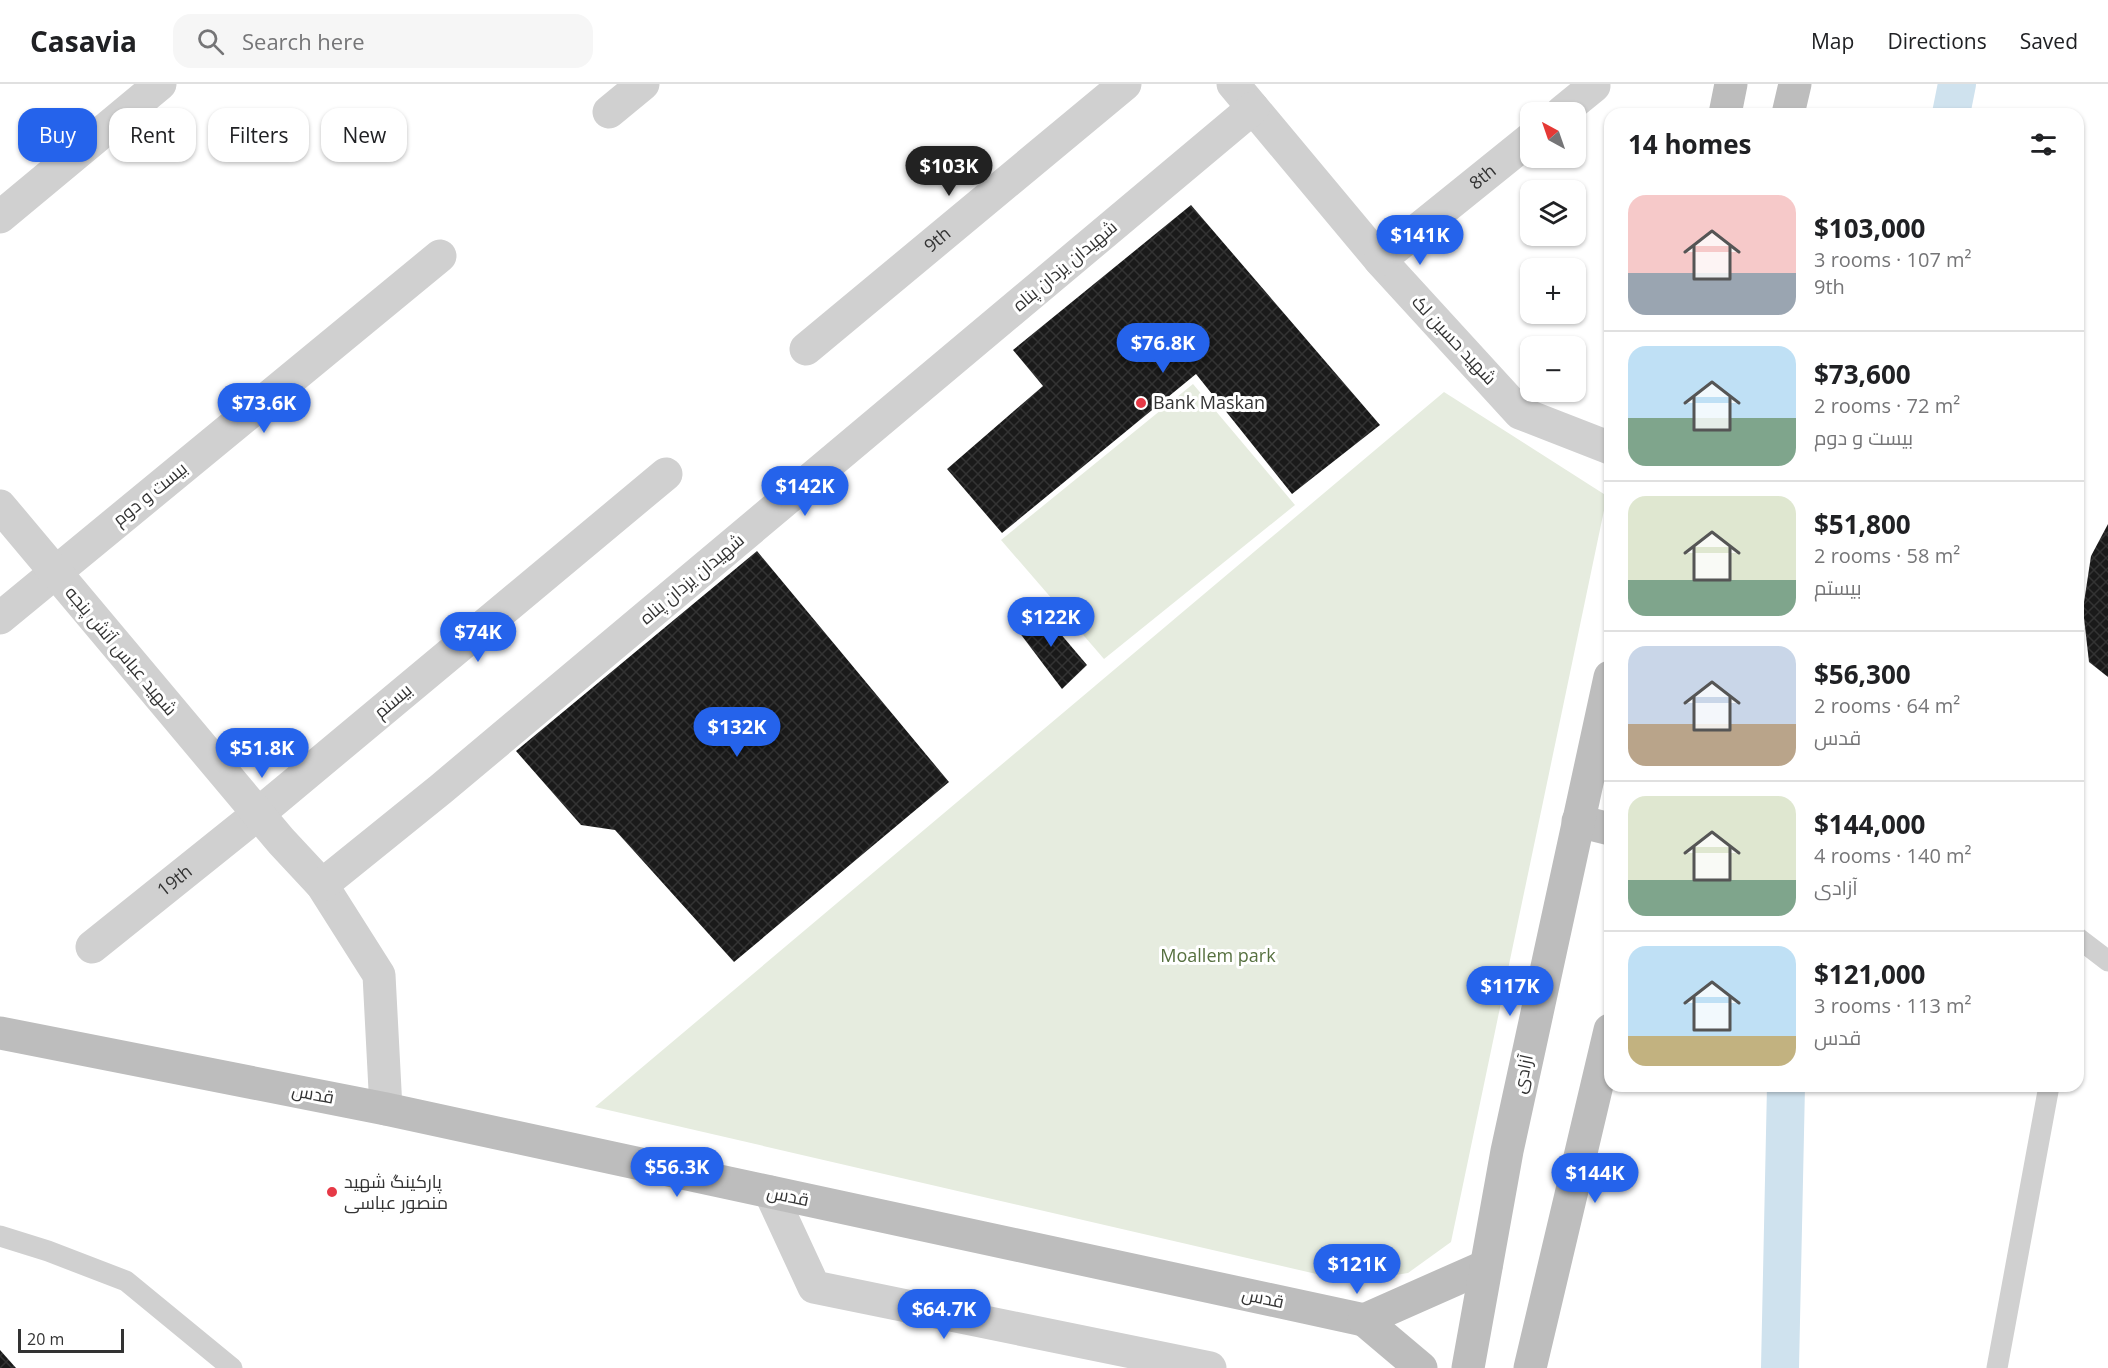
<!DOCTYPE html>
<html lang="en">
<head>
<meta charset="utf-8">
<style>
  :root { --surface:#fff; --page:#f6f6f6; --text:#202124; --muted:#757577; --line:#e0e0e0; --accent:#2563eb }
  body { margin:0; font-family:"Open Sans",Cairo,sans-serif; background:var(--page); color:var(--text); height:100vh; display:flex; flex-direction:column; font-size:22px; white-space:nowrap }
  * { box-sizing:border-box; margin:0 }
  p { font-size:20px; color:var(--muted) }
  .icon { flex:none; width:33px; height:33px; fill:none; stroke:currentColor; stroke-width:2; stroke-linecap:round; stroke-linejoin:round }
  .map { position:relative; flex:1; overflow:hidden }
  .side { position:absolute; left:1604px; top:24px; width:480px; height:984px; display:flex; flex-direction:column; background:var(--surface); border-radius:18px; box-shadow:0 2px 4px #0004 }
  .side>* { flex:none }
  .guide { position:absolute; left:18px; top:24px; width:570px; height:54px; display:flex; gap:12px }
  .needle { width:39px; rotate:320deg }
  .controls { position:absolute; left:1520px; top:18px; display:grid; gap:12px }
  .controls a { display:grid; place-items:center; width:66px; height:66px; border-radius:12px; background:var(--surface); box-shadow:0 2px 4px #0004; font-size:30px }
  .scale { position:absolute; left:18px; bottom:15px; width:106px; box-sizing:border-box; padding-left:6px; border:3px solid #333; border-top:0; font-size:16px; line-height:21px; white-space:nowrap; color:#333; -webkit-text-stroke:4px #fff; paint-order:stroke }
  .price { position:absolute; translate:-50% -51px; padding:0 14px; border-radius:21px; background:var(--accent); color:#fff; font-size:20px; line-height:39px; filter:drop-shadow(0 2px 3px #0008) }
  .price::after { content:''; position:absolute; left:50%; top:36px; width:18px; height:14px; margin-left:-9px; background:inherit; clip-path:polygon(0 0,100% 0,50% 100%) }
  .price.current { background:#222; color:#fff }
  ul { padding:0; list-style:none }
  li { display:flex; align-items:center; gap:18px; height:150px; padding:0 24px }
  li+li { border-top:2px solid var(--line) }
  li span { display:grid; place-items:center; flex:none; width:168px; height:120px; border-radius:18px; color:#555 }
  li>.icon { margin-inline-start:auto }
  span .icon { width:72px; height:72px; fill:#fffc; stroke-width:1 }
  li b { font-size:26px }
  h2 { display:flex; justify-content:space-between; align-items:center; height:72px; padding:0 24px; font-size:26px }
  .chip { padding:0 21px; border-radius:18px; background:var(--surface); box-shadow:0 2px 4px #0004; font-size:21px; line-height:54px }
  .chip.current { background:var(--accent); color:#fff }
  header { display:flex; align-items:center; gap:36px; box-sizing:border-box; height:84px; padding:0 30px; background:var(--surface); border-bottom:2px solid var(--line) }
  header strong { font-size:28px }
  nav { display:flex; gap:33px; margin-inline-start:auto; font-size:21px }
  .search { width:420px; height:54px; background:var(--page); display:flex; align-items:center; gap:15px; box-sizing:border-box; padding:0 21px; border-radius:18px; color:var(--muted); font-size:22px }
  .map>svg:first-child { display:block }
</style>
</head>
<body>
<header>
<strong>Casavia</strong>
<div class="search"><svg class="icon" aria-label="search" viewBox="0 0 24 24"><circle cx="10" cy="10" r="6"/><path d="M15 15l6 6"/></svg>Search here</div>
<nav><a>Map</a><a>Directions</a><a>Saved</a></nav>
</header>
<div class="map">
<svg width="2108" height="1284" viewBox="0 0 2108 1284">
  <defs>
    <pattern id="building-cross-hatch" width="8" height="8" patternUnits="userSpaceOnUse" patternTransform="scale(1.5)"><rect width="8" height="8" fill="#1a1a1a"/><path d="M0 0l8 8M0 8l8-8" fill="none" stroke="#333"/></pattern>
  </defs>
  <rect width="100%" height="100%" fill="#fff"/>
  <g fill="#e6ecdf">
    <path d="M1193,300L1295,421L1104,575L1001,456Z"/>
    <path d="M1444,308L1607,412L1451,1158L1408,1189L1351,1198L595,1023Z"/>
  </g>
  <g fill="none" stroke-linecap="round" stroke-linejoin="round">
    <g stroke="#cfe2ee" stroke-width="38">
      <path d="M1951,30L1957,0"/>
      <path d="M1780,1284L1786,1002"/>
    </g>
  </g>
  <g fill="url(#building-cross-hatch)">
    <path d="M1191,121L1380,341L1292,410L1196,290L1002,449L947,385L1043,302L1013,266Z"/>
    <path d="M2108,440V593L2089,578L2083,525L2091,472Z"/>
    <path d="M757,467L949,698L734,878L615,746L581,741L516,667Z"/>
    <path d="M1037,522L1087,581L1062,605L1016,544Z"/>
    <path d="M0,1266L16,1284H0Z"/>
  </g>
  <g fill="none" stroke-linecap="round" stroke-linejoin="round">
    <g stroke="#d0d0d0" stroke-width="21">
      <path d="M2078,854L2108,877"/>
      <path d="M0,1152L48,1167L126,1197L232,1284"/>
      <path d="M1997,1284L2049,1002"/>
    </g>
    <g stroke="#d0d0d0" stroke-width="33">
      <path d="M1233,0L1380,176L1520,329L1610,364"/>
      <path d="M609,28L643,0"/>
      <path d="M1562,28L1594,2"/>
      <path d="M0,133L160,0"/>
      <path id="s1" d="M1380,176L1530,55"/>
      <path id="s2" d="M806,265L1125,0"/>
      <path d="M0,534L440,172"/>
      <path id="s3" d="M92,863L258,730L666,390"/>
      <path d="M770,1108L814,1203L1210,1284"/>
    </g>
    <g stroke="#d0d0d0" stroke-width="33">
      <path d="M0,422L281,757L322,801L379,891L386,1025"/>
      <path d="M322,801L441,705L1253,24"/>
    </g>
    <g stroke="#bdbdbd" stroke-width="33">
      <path d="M1725,30L1731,0"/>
      <path d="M1788,30L1795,0"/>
      <path d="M1578,737L1610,745"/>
      <path d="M0,949L386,1025L1364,1236"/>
      <path d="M1421,1284L1364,1236L1486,1182"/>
      <path d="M1468,1284L1507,1067L1610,593"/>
      <path d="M1530,1284L1610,946"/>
    </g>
  </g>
  <g fill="#e63946" stroke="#fff" stroke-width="2">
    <circle cx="1141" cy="319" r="6"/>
    <circle cx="332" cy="1108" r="6"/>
  </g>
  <g text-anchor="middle" stroke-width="6" stroke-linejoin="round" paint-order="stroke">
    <g font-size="18" fill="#333" stroke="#fff">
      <text dy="6" stroke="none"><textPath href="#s1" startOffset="132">8th</textPath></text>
      <text dy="6" stroke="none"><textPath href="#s2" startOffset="171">9th</textPath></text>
      <text transform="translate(1065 182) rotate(-40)" y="6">شهیدان یزدان پناه</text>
      <text transform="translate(1454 256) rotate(47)" y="6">شهید حسین لک</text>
      <text transform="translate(150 410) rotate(-39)" y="6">بیست و دوم</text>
      <text transform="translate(692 495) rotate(-40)" y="6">شهیدان یزدان پناه</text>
      <text transform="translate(121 567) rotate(50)" y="6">شهید عباس آتش پنجه</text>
      <text transform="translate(393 617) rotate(-40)" y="6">بیستم</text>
      <text dy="6" stroke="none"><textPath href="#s3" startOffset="106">19th</textPath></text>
      <text transform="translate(1523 990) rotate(-78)" y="6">آزادی</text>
      <text transform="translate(313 1010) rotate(11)" y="6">قدس</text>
      <text transform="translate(788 1112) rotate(12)" y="6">قدس</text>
      <text transform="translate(1263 1214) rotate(12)" y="6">قدس</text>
    </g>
    <g font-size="18" fill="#333" stroke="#fff" text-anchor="start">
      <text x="1153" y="325">Bank Maskan</text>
      <text x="344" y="1104">پارکینگ شهید<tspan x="344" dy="21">منصور عباسی</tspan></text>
    </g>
    <g font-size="18" fill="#56703f" stroke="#fff">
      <text x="1218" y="878">Moallem park</text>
    </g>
  </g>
</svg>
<div class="controls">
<a><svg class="needle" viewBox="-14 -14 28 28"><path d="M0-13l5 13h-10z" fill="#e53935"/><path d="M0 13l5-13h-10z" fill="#757577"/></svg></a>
<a><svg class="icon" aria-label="layers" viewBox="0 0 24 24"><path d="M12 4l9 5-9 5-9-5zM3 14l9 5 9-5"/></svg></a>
<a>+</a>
<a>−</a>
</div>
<div class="scale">20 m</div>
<b class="price current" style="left:949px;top:113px">$103K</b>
<b class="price" style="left:1420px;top:182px">$141K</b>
<b class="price" style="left:1163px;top:290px">$76.8K</b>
<b class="price" style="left:264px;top:350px">$73.6K</b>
<b class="price" style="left:805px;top:433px">$142K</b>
<b class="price" style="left:1051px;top:564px">$122K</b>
<b class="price" style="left:478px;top:579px">$74K</b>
<b class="price" style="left:737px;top:674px">$132K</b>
<b class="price" style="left:262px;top:695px">$51.8K</b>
<b class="price" style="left:1510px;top:933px">$117K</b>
<b class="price" style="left:677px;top:1114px">$56.3K</b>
<b class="price" style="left:1595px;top:1120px">$144K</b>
<b class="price" style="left:1357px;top:1211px">$121K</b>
<b class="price" style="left:944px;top:1256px">$64.7K</b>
<div class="guide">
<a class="chip current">Buy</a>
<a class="chip">Rent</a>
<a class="chip">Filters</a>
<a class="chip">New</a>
</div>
<section class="side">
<h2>14 homes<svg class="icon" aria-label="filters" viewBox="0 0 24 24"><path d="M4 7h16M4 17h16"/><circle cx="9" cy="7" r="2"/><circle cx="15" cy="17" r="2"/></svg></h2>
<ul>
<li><span style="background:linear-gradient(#f6c9c9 65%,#9aa5b1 0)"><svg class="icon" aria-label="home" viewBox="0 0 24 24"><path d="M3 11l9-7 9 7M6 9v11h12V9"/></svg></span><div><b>$103,000</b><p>3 rooms · 107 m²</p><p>9th</p></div></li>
<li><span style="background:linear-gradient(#bfe0f5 60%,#7fa58c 0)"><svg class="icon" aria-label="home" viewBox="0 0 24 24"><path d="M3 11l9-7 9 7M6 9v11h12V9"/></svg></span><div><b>$73,600</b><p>2 rooms · 72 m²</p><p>بیست و دوم</p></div></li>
<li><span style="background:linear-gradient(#dfe7d0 70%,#7fa58c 0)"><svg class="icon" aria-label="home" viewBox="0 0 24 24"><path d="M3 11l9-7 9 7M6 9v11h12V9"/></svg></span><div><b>$51,800</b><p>2 rooms · 58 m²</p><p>بیستم</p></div></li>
<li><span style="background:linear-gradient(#c9d6e8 65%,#b9a48a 0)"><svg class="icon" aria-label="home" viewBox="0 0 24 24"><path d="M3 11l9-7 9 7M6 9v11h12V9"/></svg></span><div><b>$56,300</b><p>2 rooms · 64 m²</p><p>قدس</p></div></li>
<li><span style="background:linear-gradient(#dfe7d0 70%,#7fa58c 0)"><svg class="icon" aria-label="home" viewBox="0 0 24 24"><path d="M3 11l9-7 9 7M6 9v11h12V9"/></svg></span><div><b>$144,000</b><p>4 rooms · 140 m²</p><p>آزادی</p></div></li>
<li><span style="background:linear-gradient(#bfe0f5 75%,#c2b280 0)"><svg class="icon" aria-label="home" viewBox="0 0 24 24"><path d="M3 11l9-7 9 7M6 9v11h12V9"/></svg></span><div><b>$121,000</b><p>3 rooms · 113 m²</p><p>قدس</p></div></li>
</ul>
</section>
</div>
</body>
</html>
